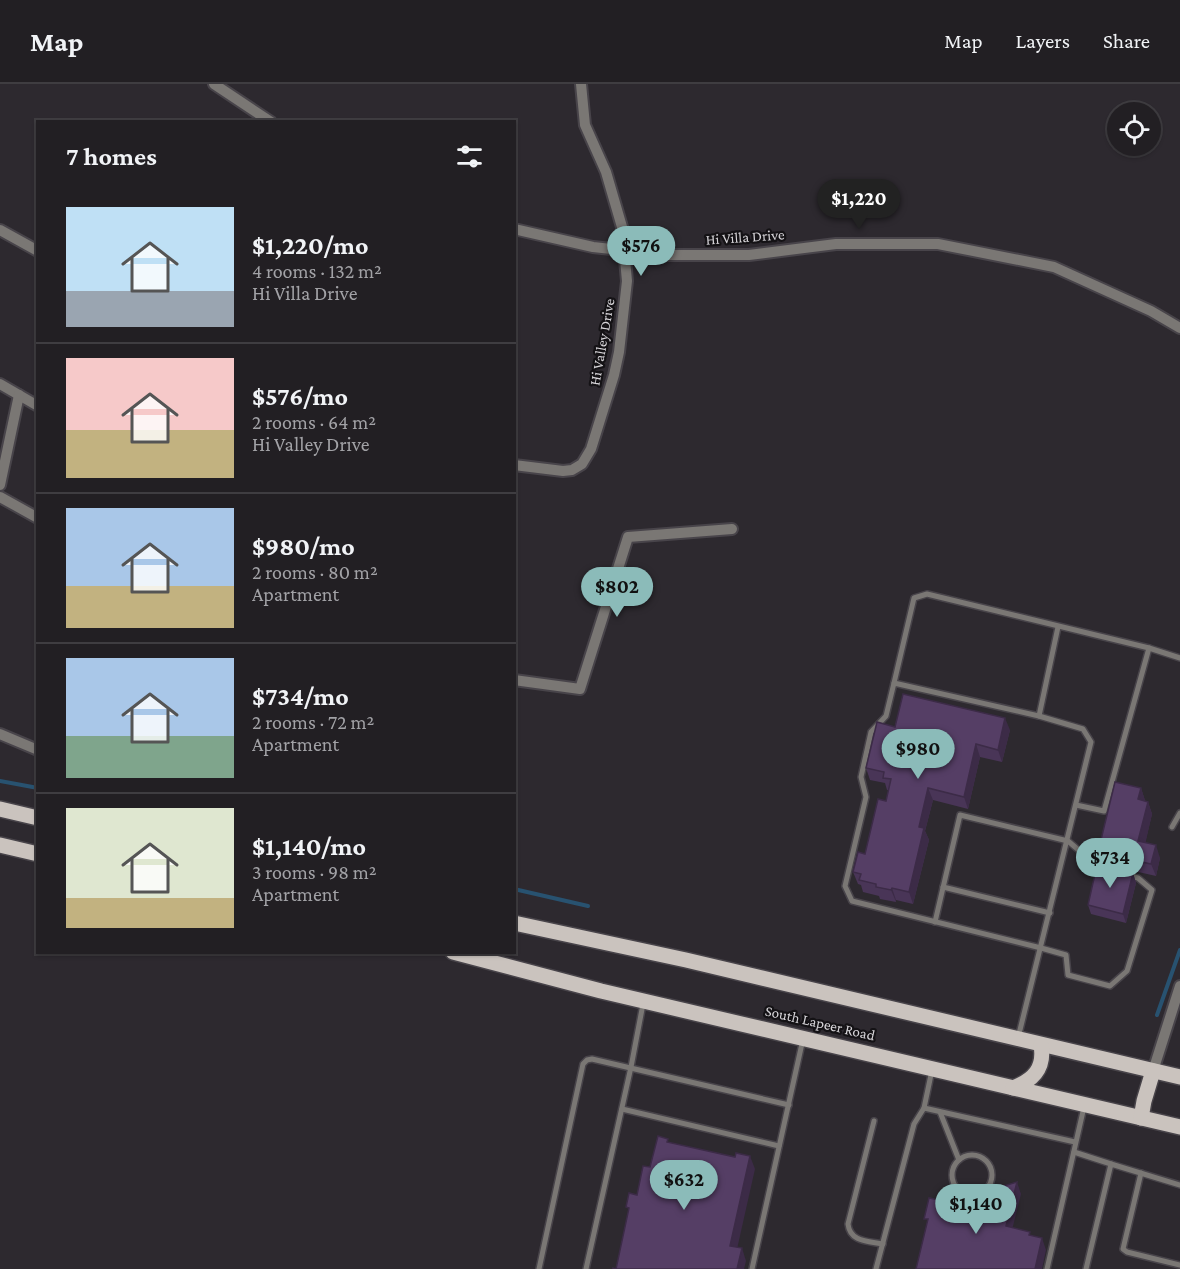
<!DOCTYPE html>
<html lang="en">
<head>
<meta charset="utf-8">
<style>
  :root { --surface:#221f23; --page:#2e2c30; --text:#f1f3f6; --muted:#a2a2a6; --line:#3f3d41; --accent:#8bbbb9 }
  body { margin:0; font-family:"Crimson Pro",serif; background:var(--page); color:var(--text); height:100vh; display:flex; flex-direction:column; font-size:22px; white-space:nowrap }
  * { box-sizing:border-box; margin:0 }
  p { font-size:20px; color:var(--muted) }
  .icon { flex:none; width:33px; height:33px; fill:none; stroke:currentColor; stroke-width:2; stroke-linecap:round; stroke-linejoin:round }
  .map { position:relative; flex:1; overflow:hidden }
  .drawer { position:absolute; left:36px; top:36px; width:480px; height:834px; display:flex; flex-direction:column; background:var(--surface); border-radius:0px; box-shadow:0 2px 4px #0004,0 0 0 2px var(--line) }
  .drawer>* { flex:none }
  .controls { position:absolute; left:1107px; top:18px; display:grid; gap:12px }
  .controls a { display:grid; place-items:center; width:54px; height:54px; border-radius:50%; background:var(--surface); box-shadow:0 2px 4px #0004,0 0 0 2px var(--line); font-size:30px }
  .price { position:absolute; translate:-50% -51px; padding:0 14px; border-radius:21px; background:var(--accent); color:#111; font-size:20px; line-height:39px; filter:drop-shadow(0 2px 3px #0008) }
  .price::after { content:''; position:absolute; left:50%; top:36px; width:18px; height:14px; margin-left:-9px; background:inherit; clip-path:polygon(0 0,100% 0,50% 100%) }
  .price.active { background:#222; color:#fff }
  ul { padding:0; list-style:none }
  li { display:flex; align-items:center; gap:18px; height:150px; padding:0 30px }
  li+li { border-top:2px solid var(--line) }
  li span { display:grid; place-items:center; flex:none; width:168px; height:120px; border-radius:0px; color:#555 }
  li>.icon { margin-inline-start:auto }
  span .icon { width:72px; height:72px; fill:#fffc; stroke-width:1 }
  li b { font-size:26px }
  h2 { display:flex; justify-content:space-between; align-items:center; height:72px; padding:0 30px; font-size:26px }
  header { display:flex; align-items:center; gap:36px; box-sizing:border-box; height:84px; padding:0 30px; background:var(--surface); border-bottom:2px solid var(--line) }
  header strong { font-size:28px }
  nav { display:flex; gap:33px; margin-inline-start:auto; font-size:21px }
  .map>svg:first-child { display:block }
</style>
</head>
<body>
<header>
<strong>Map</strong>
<nav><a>Map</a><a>Layers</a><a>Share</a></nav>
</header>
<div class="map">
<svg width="1180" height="1185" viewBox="0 0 1180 1185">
  <rect width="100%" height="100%" fill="#2d292f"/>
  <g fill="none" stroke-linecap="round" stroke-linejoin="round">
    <g stroke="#285270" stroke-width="4">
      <path d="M0,697L38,704"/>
      <path d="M514,805L588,822"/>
      <path d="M1157,931L1180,866"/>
    </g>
    <defs>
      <g id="service">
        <path d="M894,599L914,514L927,510L1149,564L1180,574"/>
        <path d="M1039,632L1058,543"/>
        <path d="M1076,721L1104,727L1149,564"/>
        <path d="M1172,743L1180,729"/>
        <path d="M943,803L1050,829"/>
        <path d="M935,838L960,731L1068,757L1101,785"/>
        <path d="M1018,954C1042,855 1067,757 1091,658L1083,645L1039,632L894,599L886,632L871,648L861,693L866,713L845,802L852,817L1041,864L1066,871L1068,891L1110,902L1127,887L1152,806L1138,794L1127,791"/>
        <path d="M924,1024L1075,1058"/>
        <path d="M622,1025L779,1062"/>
        <path d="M940,1028L959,1076"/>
        <path d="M874,1037L848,1140C850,1158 868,1157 883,1160"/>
        <path d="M1074,1068L1111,1080"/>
        <circle cx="972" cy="1091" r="20"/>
        <path d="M1141,1089L1123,1165L1127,1168L1180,1181"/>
        <path d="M539,1185L583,980L587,976L592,975L789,1021"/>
        <path d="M586,1185L631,983L643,920"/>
        <path d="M752,1185L803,955"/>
        <path d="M876,1185L914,1040L924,1024L932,986"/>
        <path d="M1047,1185L1084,1023"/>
        <path d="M1086,1185L1111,1080L1180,1101"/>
      </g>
      <g id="minor">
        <path d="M214,0L271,38"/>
        <path d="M514,145L593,163L666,171H749L836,160H938L1054,183L1151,227L1180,244"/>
        <path d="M0,146L38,167"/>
        <path d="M0,300L38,322"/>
        <path d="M514,381L563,387L572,386L582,380L591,365L614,291L619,268L627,197L622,143L606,88L585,41L581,0"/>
        <path d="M0,401L19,311"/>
        <path d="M0,413L38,434"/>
        <path d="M514,596L580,605L628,453L732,445"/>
        <path d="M0,650L38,666"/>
        <path d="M1153,987L1180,902"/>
      </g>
      <g id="primary">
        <path d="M0,725L38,734"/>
        <path d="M0,761L38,770"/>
        <path d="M514,839L686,876L1180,993"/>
        <path d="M453,868L601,907L1180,1043"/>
        <path d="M1013,1004C1034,996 1045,984 1041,961"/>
        <path d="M1141,1034L1144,1017L1153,987"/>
      </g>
    </defs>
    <use href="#service" stroke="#48444a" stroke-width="8"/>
    <use href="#minor" stroke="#48444a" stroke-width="14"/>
    <use href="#primary" stroke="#48444a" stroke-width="18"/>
    <use href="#service" stroke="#7a7774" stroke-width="5"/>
    <use href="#minor" stroke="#7a7774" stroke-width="10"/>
    <use href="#primary" stroke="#cac3be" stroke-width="15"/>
  </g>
  <g fill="#493557">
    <path d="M895,643L1010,646L1002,678L980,673L968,725L933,716L925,747L929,756L913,820L896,816V818L880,815L879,812L863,808L861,801L858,800L853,788L865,770L886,717L889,706H887L885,699L870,696L866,684Z"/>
    <path d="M1141,704L1145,717L1148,718L1152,730L1145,759L1160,774L1156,792L1103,780L1098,768Z"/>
    <path d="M1133,789L1136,799L1126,839L1091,830L1088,821Z"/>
  </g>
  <g fill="#3c2b47">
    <path d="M1005,634L1010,646L1002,678L998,666Z"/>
    <path d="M976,660L980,673L968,725L964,713Z"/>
    <path d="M928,704L933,716L925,747L929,756L913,820L909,808L919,743Z"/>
    <path d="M1141,704L1145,716L1143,728L1138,715Z"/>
    <path d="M1148,718L1152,730L1143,770L1138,757Z"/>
    <path d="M1156,761L1160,774L1156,792L1151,780Z"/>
    <path d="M1133,789L1136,799L1126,839L1123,830Z"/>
    <path d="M892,804L896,816V818L891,806Z"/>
    <path d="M750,1072L755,1085L735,1174L730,1162Z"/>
    <path d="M1017,1098L1021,1110L1010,1154L1006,1142Z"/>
    <path d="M1042,1154L1046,1166L1042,1185H1035Z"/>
    <path d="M742,1164L746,1177L744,1185H737Z"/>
  </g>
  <g fill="#553e65" stroke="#3c2b47" stroke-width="1.5">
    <path d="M903,610L1005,634L998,666L976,660L964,713L928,704L919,743L924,744L909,808L892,804L891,806L876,803V800L859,796L861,790L853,788L858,768L865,770L878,715L886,717L891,695L883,694L884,688L866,684L877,638L895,643Z"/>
    <path d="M1115,698L1141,704L1138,715L1148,718L1138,757L1156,761L1151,780L1098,768Z"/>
    <path d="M1097,781L1133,789L1123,830L1088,821Z"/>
    <path d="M658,1052L668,1055L667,1058L735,1073L736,1069L750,1072L730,1162L742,1164L737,1185H613V1184L616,1185L629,1124L626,1123L629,1109L637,1111L643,1082L650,1083Z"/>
    <path d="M1017,1098L1006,1142L1030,1148L1029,1151L1042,1154L1035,1185H916L928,1135H924L929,1114L949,1118Z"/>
  </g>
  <g text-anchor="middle" stroke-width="4.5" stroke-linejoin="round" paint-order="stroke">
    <g font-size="15" fill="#d6d4d8" stroke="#141215">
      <text transform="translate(745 153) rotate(-4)" y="5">Hi Villa Drive</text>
      <text transform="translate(602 258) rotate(-80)" y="5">Hi Valley Drive</text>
      <text transform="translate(820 939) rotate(13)" y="5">South Lapeer Road</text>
    </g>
  </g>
</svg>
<div class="controls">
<a><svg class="icon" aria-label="locate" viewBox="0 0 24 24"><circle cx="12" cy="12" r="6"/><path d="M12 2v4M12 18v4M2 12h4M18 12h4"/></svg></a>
</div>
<b class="price active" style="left:859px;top:146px">$1,220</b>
<b class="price" style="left:641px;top:193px">$576</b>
<b class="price" style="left:617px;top:534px">$802</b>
<b class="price" style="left:918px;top:696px">$980</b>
<b class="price" style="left:1110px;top:805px">$734</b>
<b class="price" style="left:684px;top:1127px">$632</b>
<b class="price" style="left:976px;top:1151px">$1,140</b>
<section class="drawer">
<h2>7 homes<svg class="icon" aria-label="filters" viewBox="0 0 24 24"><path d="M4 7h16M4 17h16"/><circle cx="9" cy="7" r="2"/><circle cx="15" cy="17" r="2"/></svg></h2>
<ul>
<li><span style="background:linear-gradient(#bfe0f5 70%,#9aa5b1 0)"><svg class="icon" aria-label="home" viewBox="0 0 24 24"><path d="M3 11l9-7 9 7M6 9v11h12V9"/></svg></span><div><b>$1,220/mo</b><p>4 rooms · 132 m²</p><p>Hi Villa Drive</p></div></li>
<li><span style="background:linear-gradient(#f6c9c9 60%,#c2b280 0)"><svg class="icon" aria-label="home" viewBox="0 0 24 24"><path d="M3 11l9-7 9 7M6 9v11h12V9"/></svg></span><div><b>$576/mo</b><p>2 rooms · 64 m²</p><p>Hi Valley Drive</p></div></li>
<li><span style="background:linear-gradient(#a9c7e8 65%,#c2b280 0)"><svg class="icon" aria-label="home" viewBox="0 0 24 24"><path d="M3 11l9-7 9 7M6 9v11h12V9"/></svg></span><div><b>$980/mo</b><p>2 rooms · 80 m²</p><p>Apartment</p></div></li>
<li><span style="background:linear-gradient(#a9c7e8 65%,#7fa58c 0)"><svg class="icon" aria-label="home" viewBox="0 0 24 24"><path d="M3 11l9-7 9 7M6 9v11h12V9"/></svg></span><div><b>$734/mo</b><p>2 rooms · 72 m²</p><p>Apartment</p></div></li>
<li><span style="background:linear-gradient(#dfe7d0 75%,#c2b280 0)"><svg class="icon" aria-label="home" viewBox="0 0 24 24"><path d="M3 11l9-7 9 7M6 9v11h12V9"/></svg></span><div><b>$1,140/mo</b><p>3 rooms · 98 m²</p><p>Apartment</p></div></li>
</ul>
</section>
</div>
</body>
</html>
